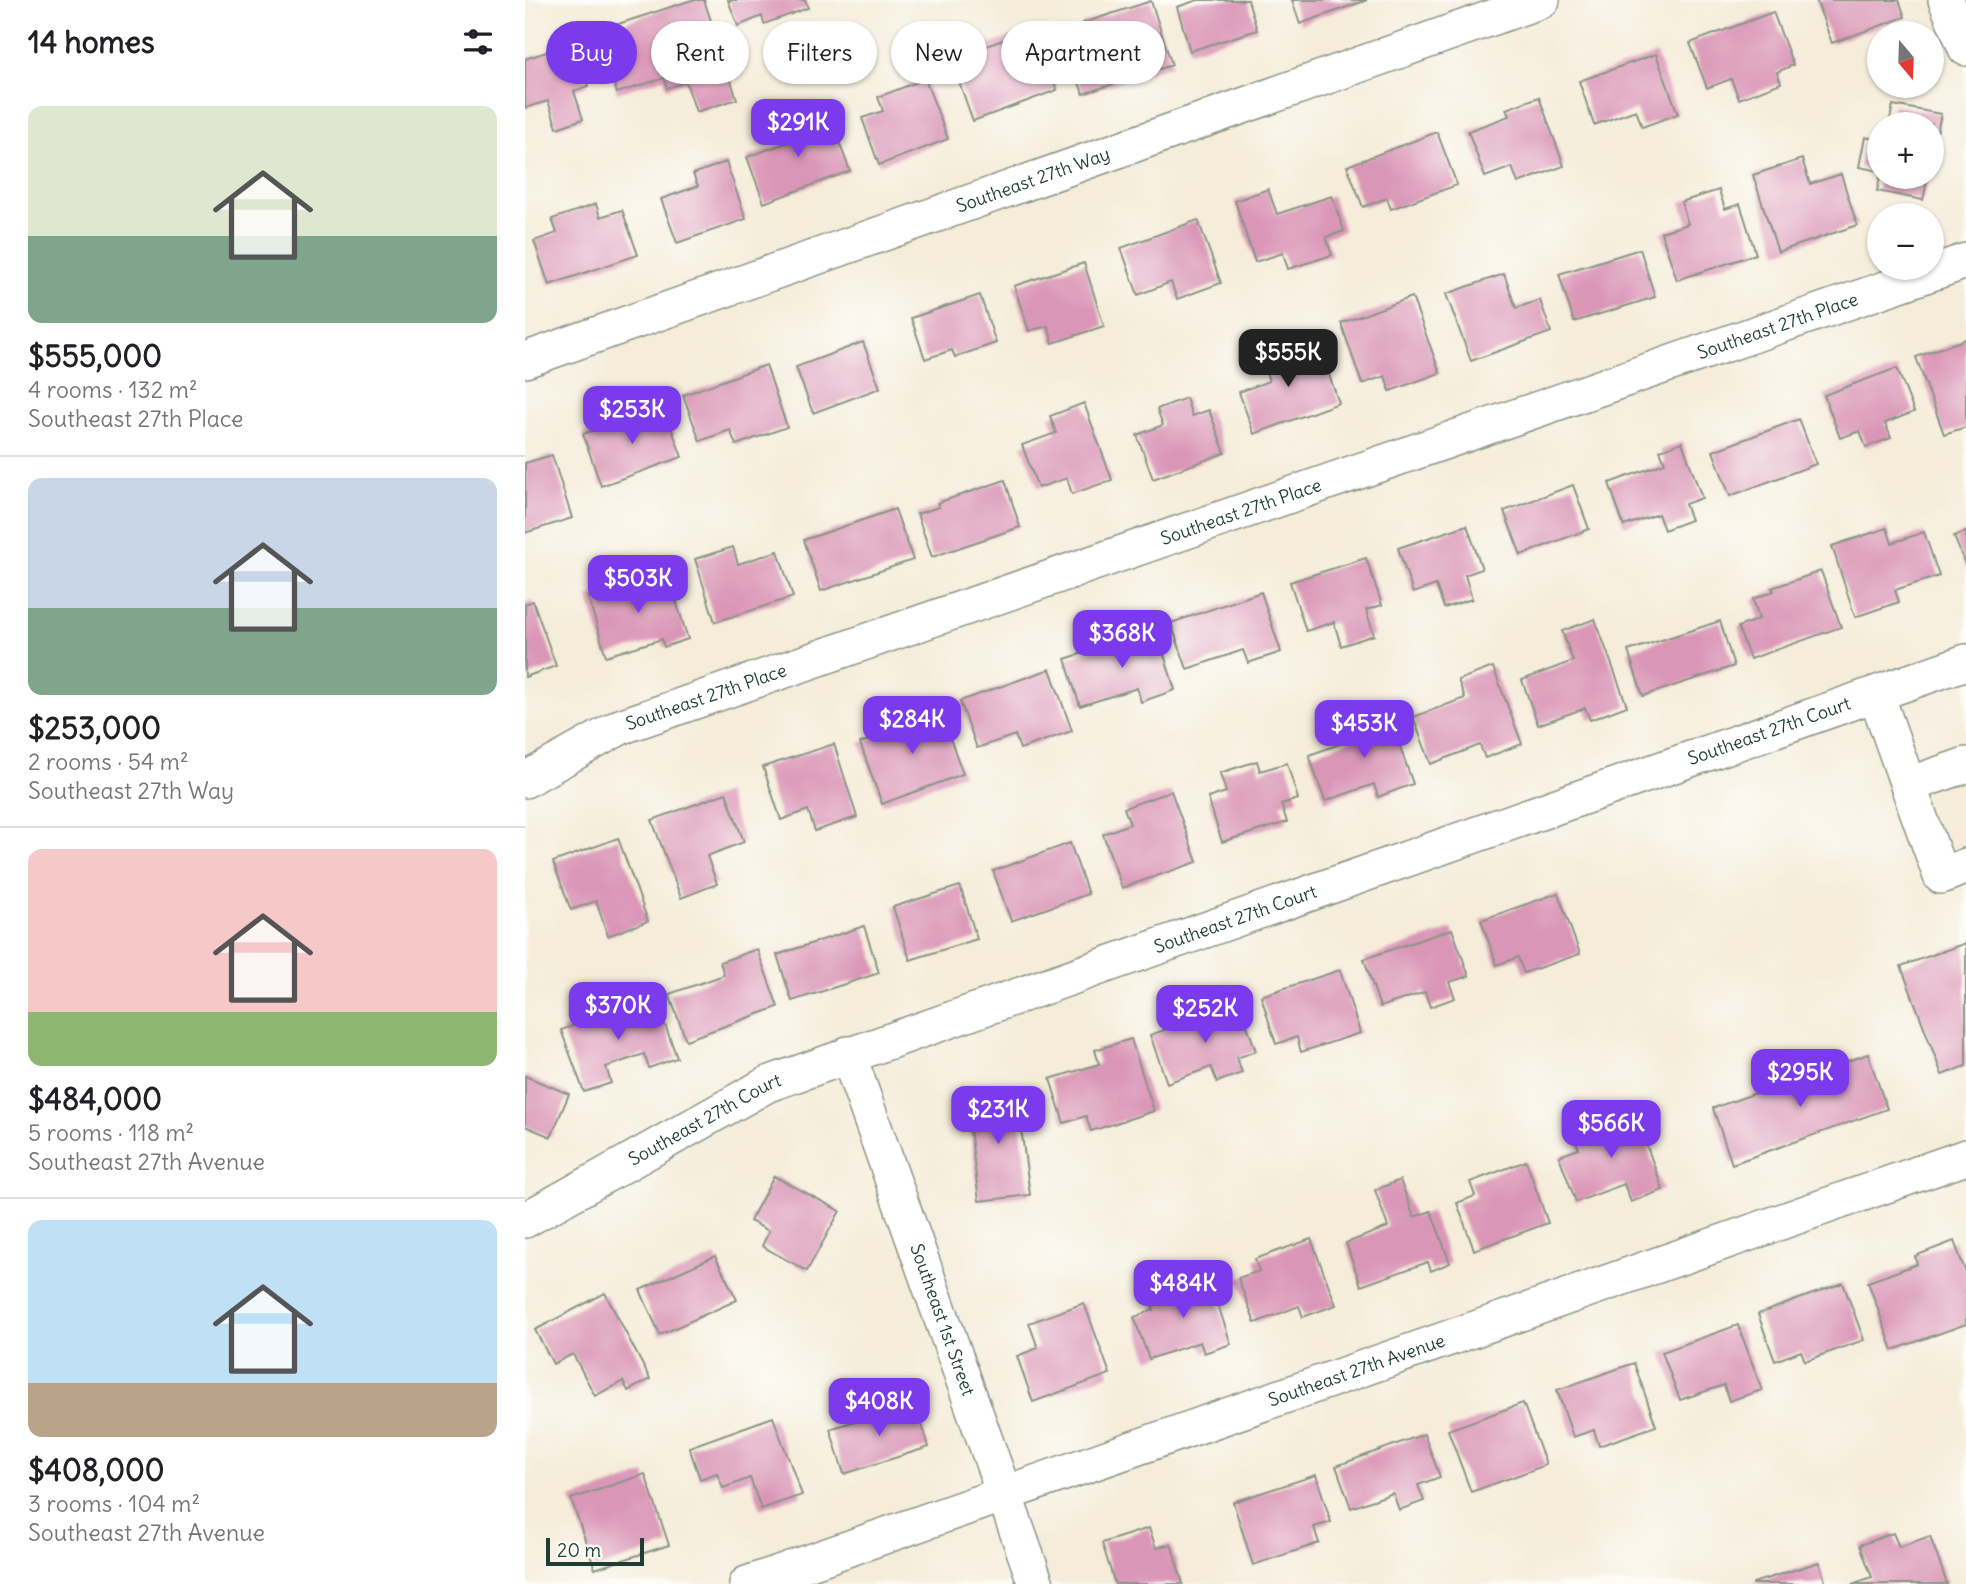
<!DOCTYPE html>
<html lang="en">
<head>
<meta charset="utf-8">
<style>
  :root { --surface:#fff; --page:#f6f6f6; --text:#202124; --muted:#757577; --line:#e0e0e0; --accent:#7c3aed }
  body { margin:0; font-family:Delius,sans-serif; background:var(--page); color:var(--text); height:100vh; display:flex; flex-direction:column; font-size:26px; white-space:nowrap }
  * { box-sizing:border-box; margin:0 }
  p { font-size:23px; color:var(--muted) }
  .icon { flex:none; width:38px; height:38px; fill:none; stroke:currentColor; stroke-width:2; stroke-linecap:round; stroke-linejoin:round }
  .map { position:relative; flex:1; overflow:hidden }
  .side { display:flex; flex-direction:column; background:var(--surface); width:525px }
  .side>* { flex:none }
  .guide { position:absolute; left:21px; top:21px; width:665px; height:63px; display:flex; gap:14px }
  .needle { width:46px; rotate:161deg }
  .controls { position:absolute; left:1342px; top:21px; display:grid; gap:14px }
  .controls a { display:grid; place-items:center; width:77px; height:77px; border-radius:50%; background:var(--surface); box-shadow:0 2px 5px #0004; font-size:35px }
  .scale { position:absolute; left:21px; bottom:18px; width:98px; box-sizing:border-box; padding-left:7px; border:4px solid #1f3d34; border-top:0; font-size:19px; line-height:24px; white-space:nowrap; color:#1f3d34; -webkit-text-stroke:5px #fdfcf7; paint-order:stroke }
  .price { position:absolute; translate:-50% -60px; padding:0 16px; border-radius:14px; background:var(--accent); color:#fff; font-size:23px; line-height:46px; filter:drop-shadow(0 2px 4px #0008) }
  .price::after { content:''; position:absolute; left:50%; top:42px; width:21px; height:16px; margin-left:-10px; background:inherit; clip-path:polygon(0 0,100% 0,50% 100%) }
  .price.active { background:#222; color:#fff }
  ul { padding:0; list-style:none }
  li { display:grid; align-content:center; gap:14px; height:371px; padding:0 28px }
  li+li { border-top:2px solid var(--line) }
  li span { display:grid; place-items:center; height:217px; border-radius:14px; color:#555 }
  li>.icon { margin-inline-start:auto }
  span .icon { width:126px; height:126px; fill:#fffc; stroke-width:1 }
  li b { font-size:30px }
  h2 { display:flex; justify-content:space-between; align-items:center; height:84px; padding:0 28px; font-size:30px }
  .chip { padding:0 24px; border-radius:32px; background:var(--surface); box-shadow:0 2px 5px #0004; font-size:24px; line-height:63px }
  .chip.active { background:var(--accent); color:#fff }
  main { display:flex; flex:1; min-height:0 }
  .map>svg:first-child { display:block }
</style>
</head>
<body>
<main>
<section class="side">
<h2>14 homes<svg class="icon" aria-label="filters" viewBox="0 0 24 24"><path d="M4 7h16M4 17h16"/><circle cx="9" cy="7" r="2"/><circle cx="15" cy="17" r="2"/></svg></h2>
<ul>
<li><span style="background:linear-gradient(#dfe7d0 60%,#7fa58c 0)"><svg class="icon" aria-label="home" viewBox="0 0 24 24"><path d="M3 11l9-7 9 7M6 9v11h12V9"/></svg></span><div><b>$555,000</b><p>4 rooms · 132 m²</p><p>Southeast 27th Place</p></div></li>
<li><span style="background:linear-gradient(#c9d6e8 60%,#7fa58c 0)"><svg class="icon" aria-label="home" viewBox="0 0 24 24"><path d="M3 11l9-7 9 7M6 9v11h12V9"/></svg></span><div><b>$253,000</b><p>2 rooms · 54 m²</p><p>Southeast 27th Way</p></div></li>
<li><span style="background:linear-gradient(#f6c9c9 75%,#8fb573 0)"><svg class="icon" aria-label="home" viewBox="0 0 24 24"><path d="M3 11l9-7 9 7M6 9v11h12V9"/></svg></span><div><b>$484,000</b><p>5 rooms · 118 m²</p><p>Southeast 27th Avenue</p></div></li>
<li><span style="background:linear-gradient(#bfe0f5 75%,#b9a48a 0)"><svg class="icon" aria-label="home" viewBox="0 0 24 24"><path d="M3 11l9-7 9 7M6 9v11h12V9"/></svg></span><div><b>$408,000</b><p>3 rooms · 104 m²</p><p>Southeast 27th Avenue</p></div></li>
</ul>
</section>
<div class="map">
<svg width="1441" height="1584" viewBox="0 0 1441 1584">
  <rect width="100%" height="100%" fill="#fdfcf7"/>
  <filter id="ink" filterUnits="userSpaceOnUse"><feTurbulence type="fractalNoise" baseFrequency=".0143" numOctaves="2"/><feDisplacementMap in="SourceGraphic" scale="14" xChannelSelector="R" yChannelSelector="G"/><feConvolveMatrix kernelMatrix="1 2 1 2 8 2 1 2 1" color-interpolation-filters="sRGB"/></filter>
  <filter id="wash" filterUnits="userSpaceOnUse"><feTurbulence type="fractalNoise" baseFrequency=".00686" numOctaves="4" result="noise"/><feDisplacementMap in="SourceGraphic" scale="28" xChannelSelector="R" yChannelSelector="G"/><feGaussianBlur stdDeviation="1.57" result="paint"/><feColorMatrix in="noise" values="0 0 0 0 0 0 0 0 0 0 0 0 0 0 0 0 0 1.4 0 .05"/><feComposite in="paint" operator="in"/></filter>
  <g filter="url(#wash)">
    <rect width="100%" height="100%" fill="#f5ecd9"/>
    <g id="blocks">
      <g fill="#da96b7">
        <path d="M167,0H179L212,99L171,112L161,82L142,88L139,78L92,93L72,31Z"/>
        <path d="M203,0H280L283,8L239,24L237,16L213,26Z"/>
        <path d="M673,0H723L732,30L665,51L652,7Z"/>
        <path d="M767,0H842L775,24Z"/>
        <path d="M1291,0H1374L1380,17L1307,43Z"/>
        <path d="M626,1L647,65L558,94L542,47L564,40L558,23Z"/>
        <path d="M1248,12L1268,65L1252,72L1256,83L1214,99L1206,79L1182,88L1165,43Z"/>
        <path d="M510,28L532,90L448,121L426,59Z"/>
        <path d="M49,43L63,86L49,91L58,119L32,128L23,101L0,108V59Z"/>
        <path d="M1131,54L1153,114L1117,127L1111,110L1069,125L1054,81Z"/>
        <path d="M400,79L423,139L354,165L337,118L358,111L353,97Z"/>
        <path d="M1014,97L1039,166L993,183L987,167L960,177L943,131L984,116L981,109Z"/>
        <path d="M1368,105L1416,114L1408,151L1407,124H1364Z"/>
        <path d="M279,108L288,134L308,126L325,171L239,203L222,157L264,142L256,117Z"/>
        <path d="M912,132L932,185L866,209L862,198L838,207L822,166Z"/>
        <path d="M1340,137L1354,140V171L1334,167Z"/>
        <path d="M1277,159L1285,184L1316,174L1332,225L1253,252L1228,175Z"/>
        <path d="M201,162L221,219L152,243L136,199L173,186L168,174Z"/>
        <path d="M1355,177H1403L1398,200L1352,191Z"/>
        <path d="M743,189L752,214L807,196L819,231L801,237L807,255L763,269L758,253L730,262L710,201Z"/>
        <path d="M1194,190L1200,209L1215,204L1231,254L1152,280L1136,232L1163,224L1156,202Z"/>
        <path d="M71,204L75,217L97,210L113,255L24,285L9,241L32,233L27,219Z"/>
        <path d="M673,220L696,283L652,299L646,282L613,295L596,248Z"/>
        <path d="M1115,249L1130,297L1049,322L1034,274Z"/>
        <path d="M559,263L579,326L528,343L523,326L504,331L489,286Z"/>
        <path d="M979,274L991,308L1015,300L1026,332L946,361L921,294Z"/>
        <path d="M455,295L471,343L430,357L427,350L400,359L386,318Z"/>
        <path d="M887,297L915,373L865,391L860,376L837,384L816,323Z"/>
        <path d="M1441,339V427L1419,434L1391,357Z"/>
        <path d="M338,342L355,388L288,413L271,367Z"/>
        <path d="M771,342L778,363L797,355L814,403L729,434L714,392L744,381L735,355Z"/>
        <path d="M241,365L262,427L211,445L205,430L175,441L158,395Z"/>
        <path d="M1372,368L1389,412L1360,423L1366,438L1341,447L1335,431L1315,438L1299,395Z"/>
        <path d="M661,398L667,416L684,410L700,453L628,479L612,435L638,425L632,409Z"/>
        <path d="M559,403L587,480L547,494L542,478L513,488L497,445L531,433L525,416Z"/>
        <path d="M138,406L157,457L76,486L58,434Z"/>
        <path d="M1274,419L1291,464L1205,496L1188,451Z"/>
        <path d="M1157,442L1177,498L1160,504L1166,520L1139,530L1133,514L1099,526L1084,483L1140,463L1135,450Z"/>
        <path d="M27,455L47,518L0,533V463Z"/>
        <path d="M480,480L495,527L407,557L392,514L414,507L412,503Z"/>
        <path d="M1048,485L1064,529L996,555L979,511Z"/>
        <path d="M370,509L388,560L296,591L279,540Z"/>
        <path d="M942,525L957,569L940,575L947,599L919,608L911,585L888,593L873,548Z"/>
        <path d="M1362,528L1367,543L1399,532L1414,576L1370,590L1374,602L1330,617L1307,546Z"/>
        <path d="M1441,532V567L1429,536Z"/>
        <path d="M208,547L213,564L253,551L268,597L190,622L170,559Z"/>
        <path d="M841,558L857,605L841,610L849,635L816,646L809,622L781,631L765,582Z"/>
        <path d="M1296,571L1316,627L1225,659L1213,627L1234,619L1228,599L1249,591L1247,588Z"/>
        <path d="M142,572L163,639L139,647L137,639L81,656L63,597Z"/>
        <path d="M736,592L756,652L723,663L718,650L662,669L646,623Z"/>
        <path d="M8,601L31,666L0,677V604Z"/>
        <path d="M1070,619L1102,706L1065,720L1060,708L1013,725L997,680L1048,661L1037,631Z"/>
        <path d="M1195,621L1209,666L1118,696L1103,651Z"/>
        <path d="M631,629L650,690L616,702L612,688L555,706L540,659Z"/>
        <path d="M968,667L997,744L960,758L955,745L906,764L888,717L940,698L933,680Z"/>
        <path d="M525,669L547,731L495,749L490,735L452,748L435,701Z"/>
        <path d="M413,705L438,774L357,804L335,743L373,729L370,720Z"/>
        <path d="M861,706L888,784L853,797L849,784L800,801L784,755L835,737L828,718Z"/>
        <path d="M309,744L332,817L290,831L283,810L256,820L238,767Z"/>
        <path d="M732,761L735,771L762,763L773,799L756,804L762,822L697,842L683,798L701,792L695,773Z"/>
        <path d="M646,791L672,862L597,888L578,834L605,824L599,808Z"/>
        <path d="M201,793L219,842L182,856L192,884L156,898L127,820Z"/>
        <path d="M93,838L123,921L83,936L71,901L46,910L28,862Z"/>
        <path d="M545,843L563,894L486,921L468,871Z"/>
        <path d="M435,886L452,939L385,960L368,907Z"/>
        <path d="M1033,893L1055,954L999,973L993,957L972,965L956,920Z"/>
        <path d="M339,926L354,973L267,1001L252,955Z"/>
        <path d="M927,929L944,976L924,982L930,998L905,1007L900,992L855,1007L839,959Z"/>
        <path d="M1441,943V1066L1417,1075L1376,966Z"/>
        <path d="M232,949L253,1007L161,1040L144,994L199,975L195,962Z"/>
        <path d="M815,970L835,1033L776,1052L772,1037L751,1044L736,996Z"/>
        <path d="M130,997L152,1058L124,1068L119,1054L81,1067L86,1083L59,1092L36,1030Z"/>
        <path d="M714,1003L731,1051L712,1058L717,1073L692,1082L686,1067L642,1083L625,1035Z"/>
        <path d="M606,1039L629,1111L566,1131L561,1116L539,1123L525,1079L574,1064L570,1050Z"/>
        <path d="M1343,1054L1362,1109L1207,1164L1188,1108Z"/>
        <path d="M0,1076L44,1094L26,1137L0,1126Z"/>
        <path d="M491,1090L505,1195L454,1201L441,1097Z"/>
        <path d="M1108,1109L1138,1190L1106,1202L1099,1184L1051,1202L1034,1156L1054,1149L1047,1132Z"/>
        <path d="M1001,1161L1023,1223L949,1250L932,1203L950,1196L945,1182Z"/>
        <path d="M249,1176L315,1211L282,1271L237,1246L244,1231L225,1221Z"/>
        <path d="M875,1180L889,1217L906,1211L925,1263L906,1271L903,1262L836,1286L821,1243L863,1227L850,1190Z"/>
        <path d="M786,1239L811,1305L778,1317L774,1306L730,1323L713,1278L734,1271L730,1259Z"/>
        <path d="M1429,1241L1441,1273V1324L1368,1350L1343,1282L1392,1264L1390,1256Z"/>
        <path d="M190,1256L212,1300L135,1335L115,1290Z"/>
        <path d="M683,1275L706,1344L679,1353L675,1342L624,1359L609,1317L629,1310L624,1295Z"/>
        <path d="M1318,1283L1339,1340L1280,1361L1276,1351L1250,1361L1233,1314Z"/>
        <path d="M80,1293L125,1379L103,1391L98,1381L70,1396L48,1354L28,1364L10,1330Z"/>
        <path d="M559,1303L585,1374L508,1402L492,1356L513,1348L504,1323Z"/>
        <path d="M1213,1325L1237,1390L1204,1401L1199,1385L1155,1400L1137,1352Z"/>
        <path d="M1109,1363L1131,1426L1074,1446L1069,1430L1048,1437L1032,1390Z"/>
        <path d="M390,1402L404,1447L319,1474L305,1429Z"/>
        <path d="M998,1403L1021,1465L946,1492L923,1430Z"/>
        <path d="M248,1417L277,1495L236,1509L225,1478L198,1488L192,1473L175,1479L164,1447Z"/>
        <path d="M899,1434L915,1477L893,1485L899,1501L874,1510L868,1493L826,1508L811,1466Z"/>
        <path d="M120,1474L144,1545L70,1569L46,1499Z"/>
        <path d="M791,1475L806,1522L789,1527L794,1543L728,1565L708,1502Z"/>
        <path d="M624,1528L631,1548L646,1544L658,1584H590L577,1543Z"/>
        <path d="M1368,1533L1374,1547L1405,1536L1422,1584H1327L1347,1577L1335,1545Z"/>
        <path d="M1294,1562L1301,1584H1228V1583Z"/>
      </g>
    </g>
  </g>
  <g filter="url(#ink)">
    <use href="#blocks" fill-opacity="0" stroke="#8a9486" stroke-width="2"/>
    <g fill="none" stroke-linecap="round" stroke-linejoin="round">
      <defs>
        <g id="minor">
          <path d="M1421,0L1441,48"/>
          <path id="s1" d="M0,360L1017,0"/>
          <path d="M1351,694L1383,785"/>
          <path d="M1441,765L1383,785L1416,876L1441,866"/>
          <path id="s2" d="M0,780L95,727L1441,261"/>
          <path id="s3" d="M323,1054L511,1584"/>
          <path id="s4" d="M0,1220L243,1084L1441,662"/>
          <path id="s5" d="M222,1584L1441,1157"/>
        </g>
      </defs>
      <use href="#minor" stroke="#8a9486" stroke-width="38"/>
      <use href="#minor" stroke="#fff" stroke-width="35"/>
    </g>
  </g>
  <g text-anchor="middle" stroke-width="7" stroke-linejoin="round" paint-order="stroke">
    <g font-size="18" fill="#1f3d34" stroke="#fdfcf7">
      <text dy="6" stroke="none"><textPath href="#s1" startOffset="539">Southeast 27th Way</textPath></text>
      <text dy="6" stroke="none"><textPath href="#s2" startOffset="1334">Southeast 27th Place</textPath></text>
      <text dy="6" stroke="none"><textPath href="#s2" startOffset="766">Southeast 27th Place</textPath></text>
      <text dy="6" stroke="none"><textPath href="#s2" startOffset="200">Southeast 27th Place</textPath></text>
      <text dy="6" stroke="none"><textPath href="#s4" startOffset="1340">Southeast 27th Court</textPath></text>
      <text dy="6" stroke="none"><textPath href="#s4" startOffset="774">Southeast 27th Court</textPath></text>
      <text dy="6" stroke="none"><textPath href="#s4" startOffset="206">Southeast 27th Court</textPath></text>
      <text dy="6" stroke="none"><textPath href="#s3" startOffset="282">Southeast 1st Street</textPath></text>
      <text dy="6" stroke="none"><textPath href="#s5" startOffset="646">Southeast 27th Avenue</textPath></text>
    </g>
  </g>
</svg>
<div class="controls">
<a><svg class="needle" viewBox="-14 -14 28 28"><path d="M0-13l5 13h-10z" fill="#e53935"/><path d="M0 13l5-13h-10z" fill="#757577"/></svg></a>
<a>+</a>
<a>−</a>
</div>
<div class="scale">20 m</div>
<b class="price" style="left:273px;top:159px">$291K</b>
<b class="price active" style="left:763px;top:389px">$555K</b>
<b class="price" style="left:107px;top:446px">$253K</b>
<b class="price" style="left:113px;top:615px">$503K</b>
<b class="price" style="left:597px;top:670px">$368K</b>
<b class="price" style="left:387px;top:756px">$284K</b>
<b class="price" style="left:839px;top:760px">$453K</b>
<b class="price" style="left:93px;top:1042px">$370K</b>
<b class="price" style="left:680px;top:1045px">$252K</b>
<b class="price" style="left:1275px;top:1109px">$295K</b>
<b class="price" style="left:473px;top:1146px">$231K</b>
<b class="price" style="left:1086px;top:1160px">$566K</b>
<b class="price" style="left:658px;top:1320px">$484K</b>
<b class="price" style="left:354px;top:1438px">$408K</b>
<div class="guide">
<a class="chip active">Buy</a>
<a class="chip">Rent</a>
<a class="chip">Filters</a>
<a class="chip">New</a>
<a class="chip">Apartment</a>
</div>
</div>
</main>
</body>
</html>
